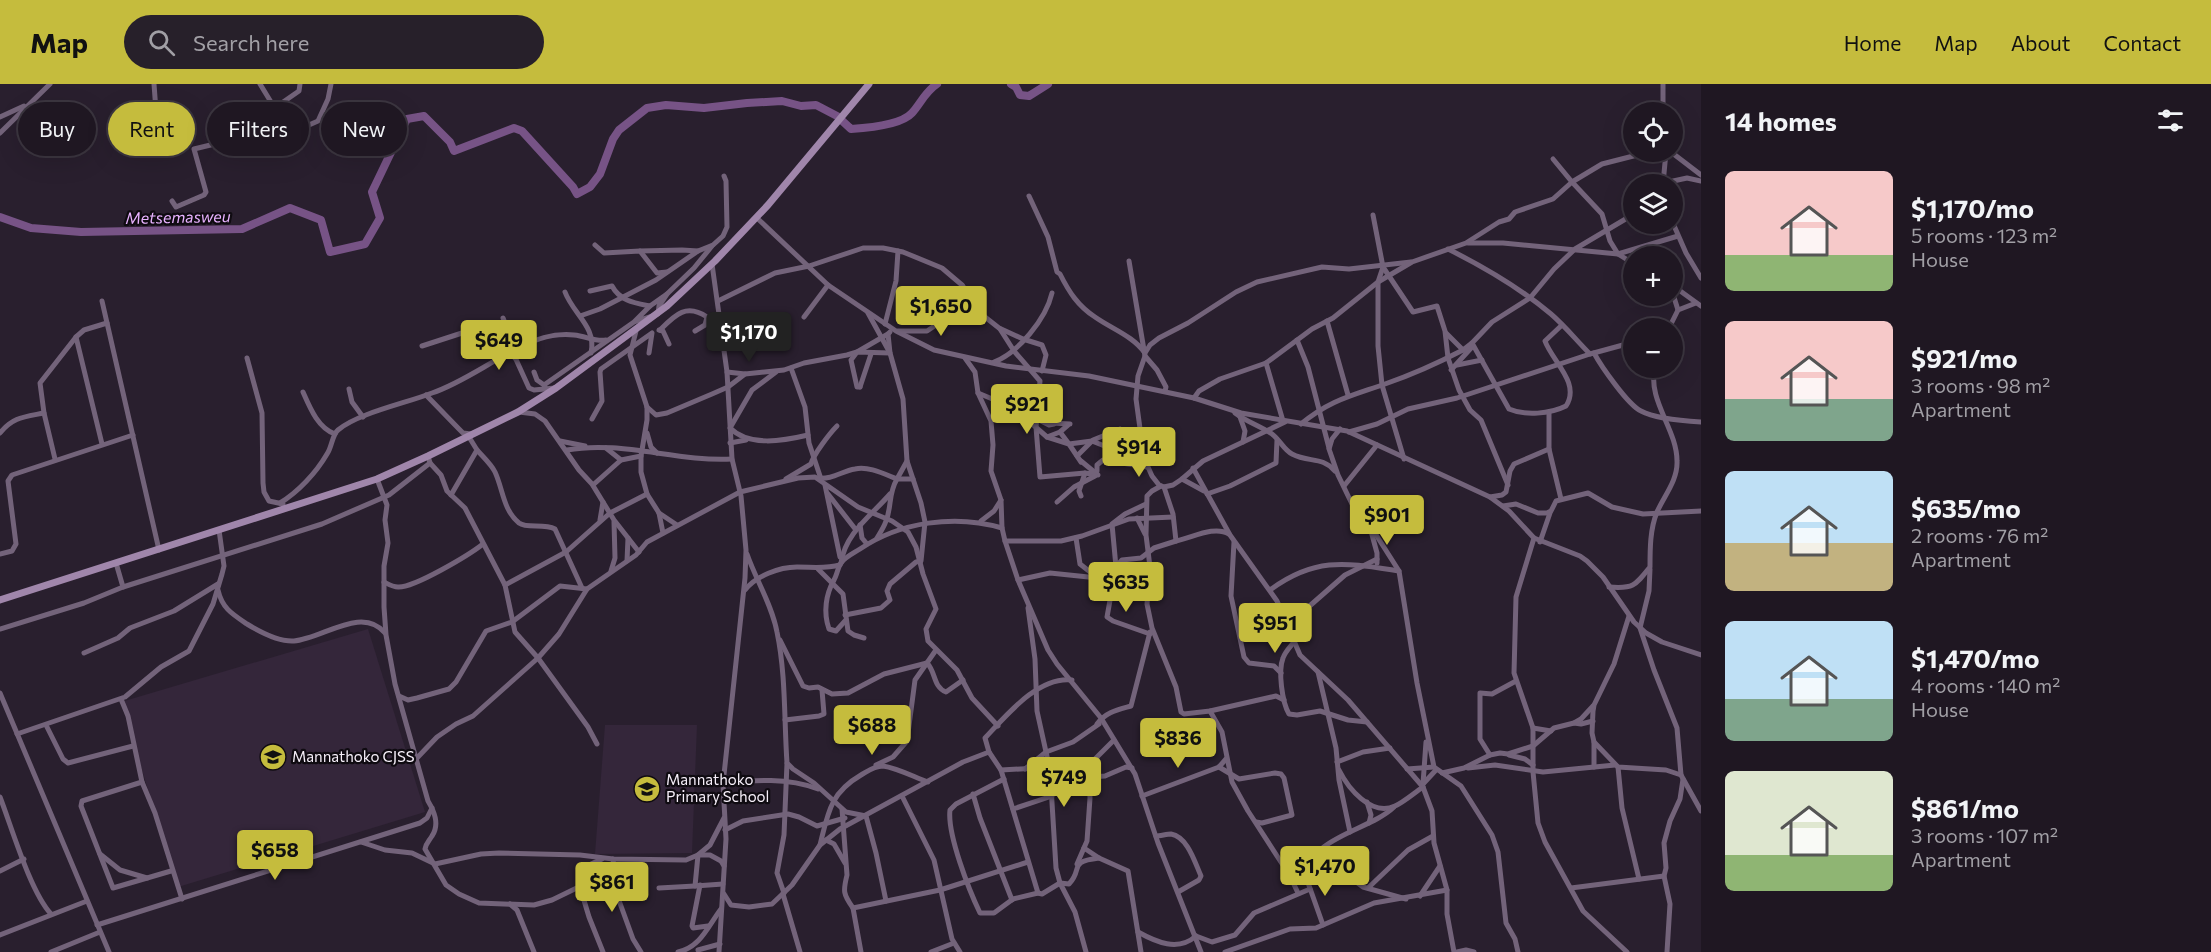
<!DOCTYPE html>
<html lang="en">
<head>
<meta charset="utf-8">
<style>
  :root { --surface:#1f1722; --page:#27202a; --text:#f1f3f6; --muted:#a19fa5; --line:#3c3640; --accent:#c5bc3d }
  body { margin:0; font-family:Commissioner,sans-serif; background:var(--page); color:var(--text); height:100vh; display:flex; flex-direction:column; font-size:22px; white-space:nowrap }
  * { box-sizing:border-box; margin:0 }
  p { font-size:20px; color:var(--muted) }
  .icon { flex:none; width:33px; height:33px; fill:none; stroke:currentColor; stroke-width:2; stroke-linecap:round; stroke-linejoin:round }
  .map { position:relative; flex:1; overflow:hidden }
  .drawer { display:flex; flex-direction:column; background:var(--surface); width:510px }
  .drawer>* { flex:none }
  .guide { position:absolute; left:18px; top:18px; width:570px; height:54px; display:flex; gap:12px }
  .tools { position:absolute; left:1623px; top:18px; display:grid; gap:12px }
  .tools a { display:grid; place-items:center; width:60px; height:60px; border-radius:50%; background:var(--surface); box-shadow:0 6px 24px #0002,0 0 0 2px var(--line); font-size:30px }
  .price { position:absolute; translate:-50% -51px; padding:0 14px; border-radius:6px; background:var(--accent); color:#111; font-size:20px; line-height:39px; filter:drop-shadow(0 2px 3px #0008) }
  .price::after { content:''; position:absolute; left:50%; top:36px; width:18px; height:14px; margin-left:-9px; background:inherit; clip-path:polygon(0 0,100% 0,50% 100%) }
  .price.selected { background:#222; color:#fff }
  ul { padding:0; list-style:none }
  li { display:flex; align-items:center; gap:18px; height:150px; padding:0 24px }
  li span { display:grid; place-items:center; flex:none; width:168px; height:120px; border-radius:9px; color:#555 }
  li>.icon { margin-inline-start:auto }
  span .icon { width:72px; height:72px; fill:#fffc; stroke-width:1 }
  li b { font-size:26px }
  h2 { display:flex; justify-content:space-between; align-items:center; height:72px; padding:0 24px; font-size:26px }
  .tag { padding:0 21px; border-radius:27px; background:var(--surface); box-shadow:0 6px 24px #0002,0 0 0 2px var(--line); font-size:21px; line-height:54px }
  .tag.selected { background:var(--accent); color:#111 }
  header { display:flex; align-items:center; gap:36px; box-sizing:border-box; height:84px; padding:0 30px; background:var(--accent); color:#111 }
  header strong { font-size:28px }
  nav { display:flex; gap:33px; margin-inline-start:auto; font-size:21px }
  .search { width:420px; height:54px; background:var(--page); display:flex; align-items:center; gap:15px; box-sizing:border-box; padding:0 21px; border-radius:33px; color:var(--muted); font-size:22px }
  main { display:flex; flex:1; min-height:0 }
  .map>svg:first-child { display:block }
</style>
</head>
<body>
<header>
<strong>Map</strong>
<div class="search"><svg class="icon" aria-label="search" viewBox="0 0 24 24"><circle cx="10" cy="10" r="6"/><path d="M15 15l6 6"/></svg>Search here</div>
<nav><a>Home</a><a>Map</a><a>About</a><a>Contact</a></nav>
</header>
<main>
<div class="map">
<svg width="1701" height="868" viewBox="0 0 1701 868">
  <rect width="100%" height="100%" fill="#291f2e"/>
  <g fill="#34263a">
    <path d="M368,545L425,728L178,803L121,618Z"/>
    <path d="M605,641H697L692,769L595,770Z"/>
  </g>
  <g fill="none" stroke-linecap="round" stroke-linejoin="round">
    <g stroke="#775386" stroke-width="8">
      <path d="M1011,0L1016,3L1020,11L1029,12L1048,0"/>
      <path d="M0,133L31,144L81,148L242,145L290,124L321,136L330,168L365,160L380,134L372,108L407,35L424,32L450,58L454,67L514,44L522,47L573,103L577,110L590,103L600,90L613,55L619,46L647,24L666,21L704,24L747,19L782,17L801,22L816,21L837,32L851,45C867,44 901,41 912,29C921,19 925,8 937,0"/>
    </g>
    <g stroke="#73637a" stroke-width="5">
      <path d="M154,0L156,27"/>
      <path d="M260,0L274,23L299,53L309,41L318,37L328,15L331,0"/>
      <path d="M1663,28V0"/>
      <path d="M0,33L24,22"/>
      <path d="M0,49L50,0"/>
      <path d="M1671,68L1701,91"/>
      <path d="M1553,75L1572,98L1602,80L1649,68"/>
      <path d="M1664,99L1687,94L1701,97"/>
      <path d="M1663,100L1666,68"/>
      <path d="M1029,112L1048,153L1057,188L1060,190C1069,208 1078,222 1095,233C1112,245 1133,252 1145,269L1150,261L1159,254L1188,239L1236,208L1257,198L1322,183L1349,185L1411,178"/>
      <path d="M172,117L176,123L204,111L206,108L194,65L227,57L299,7L300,0"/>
      <path d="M1373,131L1383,183L1378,198V262L1382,301L1404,375"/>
      <path d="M757,134L828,201L896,247L934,266L1006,282L1089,292L1194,314L1241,329L1347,347L1490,413L1509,427L1534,454L1580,472L1587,477L1603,493L1634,538L1646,549L1662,558L1701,571"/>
      <path d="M1672,137L1686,169L1701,194"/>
      <path d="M1468,159H1503L1618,170L1678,152"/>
      <path d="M595,161L604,169L640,167L657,189L667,188"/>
      <path d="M1448,165C1484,183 1520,204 1551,230C1565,242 1577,257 1590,270L1634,258"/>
      <path d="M640,167L682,166L698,167"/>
      <path d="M1129,177L1145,272L1138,292L1136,315L1144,374L1152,392L1159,401L1164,403L1173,401L1182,395L1203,377L1285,338"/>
      <path d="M712,180L727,288L732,375L741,412L746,466L745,494L723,700L726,755L719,868"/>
      <path d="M1383,183L1413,228L1437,222L1445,247L1448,274L1459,306L1470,326L1481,336L1508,401"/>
      <path d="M1672,201L1701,222"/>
      <path d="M590,207L612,202C620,217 635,219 650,222"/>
      <path d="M565,208C573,230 597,243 591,269"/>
      <path d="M667,210L694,184L712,162"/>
      <path d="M102,217L159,466"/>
      <path d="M718,217L775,189L809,182L863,164H883L903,168L942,184L962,201L985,233L999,244L1023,255L1042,261L1046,271L1042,287"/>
      <path d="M1678,226L1696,219"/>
      <path d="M951,231L962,201"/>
      <path d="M580,232L600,225L656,196L698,167L713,161L723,152L727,143L726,97L724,92"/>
      <path d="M804,233L828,201"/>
      <path d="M503,234L516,267"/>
      <path d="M1327,237L1348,311"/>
      <path d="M885,240L896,197L898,167"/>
      <path d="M1669,244L1678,226L1672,207"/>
      <path d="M1000,245L1014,267L1040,297L1036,343L1040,393L1085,389L1098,391L1081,377"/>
      <path d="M659,246L663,247L669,260"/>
      <path d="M660,246C675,231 686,219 707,233L705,241L695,247"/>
      <path d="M636,247L630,271L647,323V336L641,372V388L647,410L659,429L663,449"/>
      <path d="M898,247H927L951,231L978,221"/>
      <path d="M1446,249L1463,266"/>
      <path d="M76,253L102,360"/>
      <path d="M1297,256L1308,283L1329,364"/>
      <path d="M1472,259L1509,325C1525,332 1550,330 1566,322C1581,299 1552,277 1545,257L1562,241"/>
      <path d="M422,262L462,249L505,242"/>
      <path d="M1594,269C1601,282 1628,321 1641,327C1656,335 1684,337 1701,338"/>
      <path d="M1145,272L1157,286L1166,303L1165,307"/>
      <path d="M247,274L262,329L263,399L264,408L269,417L283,420"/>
      <path d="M515,274L516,267C533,255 554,249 574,251C586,252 595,258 606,256"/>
      <path d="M965,274L975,288L978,309L991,337L993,361L991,387L1001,416L1002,444L1005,457L1018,496L1048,566L1057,580L1101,634L1135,690L1158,759L1201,868"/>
      <path d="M994,278C1018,269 1046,235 1052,209"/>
      <path d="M1266,279L1283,337"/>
      <path d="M1457,281L1482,276"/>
      <path d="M791,284L805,323L809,359L821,395"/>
      <path d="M1451,286L1472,263"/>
      <path d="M534,288L537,296L544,301"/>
      <path d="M727,288L745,290"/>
      <path d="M776,288L752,306L730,344C749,363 783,357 808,351"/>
      <path d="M860,303H857L851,276L857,268L890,269L888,250L890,248"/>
      <path d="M860,303L871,270"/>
      <path d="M349,305L352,318L363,333"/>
      <path d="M546,305L544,301L634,238L658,230L659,222L667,210L650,222L634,238"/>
      <path d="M303,308C310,324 318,344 335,350"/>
      <path d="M978,309L1014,324L1047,353L1069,360L1081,378"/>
      <path d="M426,311L459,345L463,349L471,350"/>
      <path d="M1194,314L1199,307L1220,295L1266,279L1312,245L1333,234L1378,198L1412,178L1466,159L1499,138L1509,135L1515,128L1553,115L1572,98L1602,130L1610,157L1618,170L1634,180"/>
      <path d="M647,323L656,331L667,329L712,310L728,303L745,290L784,286L804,279L847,271L857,268L888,250"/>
      <path d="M519,328L535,330L545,337L579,386L592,400L614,436L639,468"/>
      <path d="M1045,328L1052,339L1070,340"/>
      <path d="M1549,328V365L1561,415"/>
      <path d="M1235,329C1247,338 1260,342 1272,350C1280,356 1284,366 1292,370C1309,379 1322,372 1335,387"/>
      <path d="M1240,333L1245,347L1243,358"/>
      <path d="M592,335L602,317L600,288L601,285L652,249L649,269"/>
      <path d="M1037,335L1049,341L1054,340"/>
      <path d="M1301,340C1330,316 1351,312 1385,300C1411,291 1438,279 1463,266L1472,259L1492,238L1530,214L1554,185L1575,165L1634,130"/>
      <path d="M1340,345L1332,355L1329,365L1338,391L1352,420L1373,446L1399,487L1417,599L1434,683L1461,702L1492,751L1498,768L1506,839L1515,855L1518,868"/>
      <path d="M1060,348L1069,360L1092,357L1107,363"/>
      <path d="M1349,348L1377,340L1408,325L1457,314L1590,270"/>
      <path d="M0,349C13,333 24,333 44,329"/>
      <path d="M647,349L651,363L657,369"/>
      <path d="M1047,353L1060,348L1068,341"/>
      <path d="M560,357L585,362"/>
      <path d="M730,359L746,356"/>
      <path d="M606,364L621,376"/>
      <path d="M477,366C483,373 491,380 495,388C503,405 503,426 519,439C527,445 544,439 555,445L582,504"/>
      <path d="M567,366C621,356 676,378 732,375"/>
      <path d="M1077,372L1093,356L1120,345"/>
      <path d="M55,375L44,329L40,299L76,253L84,246L107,239"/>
      <path d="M430,379L441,391L447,407L465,424L505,501L515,548L538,574L588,643L597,660"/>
      <path d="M1193,384L1230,451L1277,517L1300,571L1348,616L1423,703L1432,727L1434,759L1447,806V830L1454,868"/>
      <path d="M1097,387V381L1103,376L1147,383"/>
      <path d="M818,394C832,396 842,387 855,385C869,382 884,390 897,395L907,377"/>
      <path d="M377,395L387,421L385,436L388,459L384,482V523L386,551L395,600L428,717C434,727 440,740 432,752C429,757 426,759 425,765L446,801L459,810L479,819L534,821L552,816L587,799L590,796L589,781L602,775"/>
      <path d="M786,395L811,380C813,371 830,349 837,342"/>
      <path d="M1182,395L1204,407"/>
      <path d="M593,401L621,376L641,372"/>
      <path d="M825,401L840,473"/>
      <path d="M1161,402L1152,407L1147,412L1146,451L1150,483L1147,520L1152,544L1176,603L1181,628L1184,630L1210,627L1276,612L1284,616"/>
      <path d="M1344,402L1377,361"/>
      <path d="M1164,403L1173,430L1176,457C1192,454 1214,441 1229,450"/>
      <path d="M828,410L856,446"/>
      <path d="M1207,410L1230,402L1276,379L1277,356"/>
      <path d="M451,411L477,366L469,353"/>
      <path d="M1081,412L1079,407L1085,389"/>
      <path d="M1490,413L1502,411L1506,408L1510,387L1514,380L1549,365"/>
      <path d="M1057,418L1074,403L1095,392"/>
      <path d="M280,419C298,408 316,389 327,370C332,363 332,351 338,346C358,329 407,319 432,309C459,300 484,282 509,269L514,271L529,304L534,306L555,304"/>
      <path d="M1146,420L1125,430L1112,440L1116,483L1107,533L1113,537L1150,550"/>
      <path d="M1503,422L1516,420L1538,429H1547L1551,427L1556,417L1588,409L1612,423L1643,430L1701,427"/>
      <path d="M659,429L677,441"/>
      <path d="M1137,434L1145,450"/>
      <path d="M600,436L603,418"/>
      <path d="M981,437L994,427L1001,416"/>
      <path d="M860,441L862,454L867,460"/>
      <path d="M1371,447L1377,469V479"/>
      <path d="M877,454C880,449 884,443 886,437C892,422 888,410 897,395H913"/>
      <path d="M1076,454L1080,480L1094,491"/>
      <path d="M1534,454L1516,513L1514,589L1533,644V688L1538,739L1545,758L1583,827L1627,868"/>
      <path d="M1005,457H1061L1082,452L1129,435L1173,433"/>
      <path d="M1234,458L1231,512L1244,573L1249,579L1274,582L1281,589"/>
      <path d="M1540,458L1550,429"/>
      <path d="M0,470L12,467L16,460L8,397L12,391L133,351"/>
      <path d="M747,470C756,496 772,521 777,548C786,591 784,636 787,679L793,685L814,699L846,728L866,732L876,769L886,817"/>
      <path d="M627,477L628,454"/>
      <path d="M116,479L123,503"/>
      <path d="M841,479C845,449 872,431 890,410"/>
      <path d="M818,485L843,510L848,547L854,551L864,554"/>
      <path d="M1650,485L1649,507L1640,544L1654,586L1677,644L1681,691L1701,727"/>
      <path d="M611,487L615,474L614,438"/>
      <path d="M1096,491L1113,486L1122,476L1141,474L1154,464L1176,457"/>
      <path d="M1018,496L1050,489L1098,494L1107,496L1119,508L1147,514"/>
      <path d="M384,498C388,500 393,503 398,503C414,504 469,471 483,460"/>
      <path d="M505,501L566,468L610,429L647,410"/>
      <path d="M1609,503C1633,505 1635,502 1650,483C1650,465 1650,445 1657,428C1664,412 1678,396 1677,377C1677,345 1647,316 1655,284"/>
      <path d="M218,506C222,524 232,530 247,540C260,548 278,558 294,557C322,555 362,521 385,549"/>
      <path d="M745,506C756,492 779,483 797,483C813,483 825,485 840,481"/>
      <path d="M1270,506C1316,472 1347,479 1399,487"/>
      <path d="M1028,524L1035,575L1037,627L1050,686L1056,784L1060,799L1075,828L1086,868"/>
      <path d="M845,531L881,524L890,516L887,507L890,500L916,478L921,477L925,438L921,419L907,377L903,315L890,269L868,229"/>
      <path d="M1629,532L1614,580L1594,621L1593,627L1592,649L1594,658L1618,683L1666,686L1681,691"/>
      <path d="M845,537L836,547L829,545C823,528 826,510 834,496C837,491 838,483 841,479C845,473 854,469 860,465C900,438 955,430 1002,444"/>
      <path d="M1286,537L1305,526L1345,491L1377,475"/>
      <path d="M0,545L84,519L123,503L322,440L389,411L430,379L428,372"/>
      <path d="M1290,546L1304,528"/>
      <path d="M780,556L803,602L809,604L818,603L832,610L848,609L884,590L927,579C936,588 933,603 946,608L963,596"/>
      <path d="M1294,558C1290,563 1285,568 1283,574C1278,587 1282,618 1289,630L1297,631L1320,627L1348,636L1367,638"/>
      <path d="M84,569L118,554L130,544L174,527L218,500"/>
      <path d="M1318,588L1336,664L1339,696L1350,748"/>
      <path d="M0,609L109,868"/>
      <path d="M399,612L408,616L417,614L449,605L456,598L486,547L512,538L560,502L587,505"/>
      <path d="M121,615L128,632L142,698L155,729L182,815"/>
      <path d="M1210,627L1222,648L1232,698L1248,727L1290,792L1316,795L1340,786L1363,803L1406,815"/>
      <path d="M785,636L819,632L824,630L822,606"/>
      <path d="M1574,639L1581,640L1593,637"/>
      <path d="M1097,640C1106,628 1117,626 1131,622L1150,548"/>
      <path d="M46,641L63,675L68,679L133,662"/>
      <path d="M1533,644L1551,647"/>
      <path d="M17,650L125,613L161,583L189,567L213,520L222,490L224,482L219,446"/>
      <path d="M1594,658V683"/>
      <path d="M1490,671L1480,655V609L1492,610L1516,597"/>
      <path d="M1509,671L1525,675L1533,681"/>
      <path d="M417,674L437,653L456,640L473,632L538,574L559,550L587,505L636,471L647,458L740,408L798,394L815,393L858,423L892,437L908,448L916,463L923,490L936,525L926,545L928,557L957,586L972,614L998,642"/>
      <path d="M1337,678L1363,668L1390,664"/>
      <path d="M876,681L893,673L907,657L915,596L936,566"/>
      <path d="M1219,683L1239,695L1275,689L1281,690L1284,694L1292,731L1262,739L1256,738"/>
      <path d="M1618,683L1622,724L1639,795"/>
      <path d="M1468,684L1495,681L1543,688L1615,681"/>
      <path d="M1025,685L1046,668L1073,658L1099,640"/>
      <path d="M1407,685L1434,683"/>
      <path d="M1001,686L1038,809"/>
      <path d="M1339,686C1348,704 1371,733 1395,722C1404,718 1414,709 1423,703"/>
      <path d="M1442,689L1464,684L1490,671L1500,669L1508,670L1533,662L1554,644L1574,639L1581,635L1593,622"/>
      <path d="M1050,691L1038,684L1001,686L989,668L985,654C1006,632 1038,592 1072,596"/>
      <path d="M1004,695L956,720L950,726C947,750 969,806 980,829H994L1013,815L1038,809L1042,810L1060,799L1069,800C1084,784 1067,778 1099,774"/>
      <path d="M1051,696L1105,692L1126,683L1132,684"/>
      <path d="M142,698L82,717L81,722L113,804L171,787"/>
      <path d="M723,700C755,696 787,693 818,705"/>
      <path d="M1423,700L1426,658"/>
      <path d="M1423,700L1436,686"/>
      <path d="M973,710L980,734L1012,816"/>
      <path d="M902,712L934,776L952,855L960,868"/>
      <path d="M1142,712L1219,683L1226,675"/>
      <path d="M0,713C12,744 30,807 51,830"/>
      <path d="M1367,718L1371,731L1369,739"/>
      <path d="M842,725L847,791C843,807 843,810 853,824L940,806L1028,778"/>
      <path d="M1013,725L1052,712"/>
      <path d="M725,746L743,737L788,730L799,733L817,742L845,734"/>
      <path d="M1156,752C1160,752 1167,750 1171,750C1188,753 1195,779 1201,792L1199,796L1178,808"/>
      <path d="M826,756L834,760L845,779"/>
      <path d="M361,758L385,766L412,769L435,780L481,770L499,769L580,771L613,775L686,776L698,771H710L721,777L724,782"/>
      <path d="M820,761C828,729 830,709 861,691C868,687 874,682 883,682C897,684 914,693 928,698"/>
      <path d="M1084,764L1099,774L1128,787L1141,868"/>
      <path d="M100,770L120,786L147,794"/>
      <path d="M613,775L617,811L633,855L641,868"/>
      <path d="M1077,780L1087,757L1090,714L1089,692L1093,677L1114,656"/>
      <path d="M0,787L24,775"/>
      <path d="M1290,792L1298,809"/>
      <path d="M723,800L695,802L698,771L710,761L724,734"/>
      <path d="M700,801L692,842L693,844L708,842"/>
      <path d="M580,803L589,833L603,868"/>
      <path d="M659,804L695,802"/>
      <path d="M1368,804L1408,766L1433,752"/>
      <path d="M1571,804L1664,792"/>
      <path d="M784,809L777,789L784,751L787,679"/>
      <path d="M724,810L731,821L749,823L772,820L792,801L820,761L840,745L963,678L989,668"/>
      <path d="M783,810L800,868"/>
      <path d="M1420,812L1440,782"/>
      <path d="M510,820L517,826L534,868"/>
      <path d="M853,824L861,868"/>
      <path d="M97,841L420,739L427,734L432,724"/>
      <path d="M1323,841L1306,793C1310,752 1369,747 1394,723"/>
      <path d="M1138,848C1156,858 1178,868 1196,852"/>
      <path d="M0,851L87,817"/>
      <path d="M1196,852L1212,858L1235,851L1254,829L1310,805"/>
      <path d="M698,866L720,860"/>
      <path d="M51,868L100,848"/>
      <path d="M678,868C701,863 708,842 721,825"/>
      <path d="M931,868L954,859"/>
      <path d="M1225,868L1290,845L1316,844L1374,819L1447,806"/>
      <path d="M1457,868L1466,866L1474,868"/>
      <path d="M1667,868L1670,820L1664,792L1666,784L1664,759L1670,737L1680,715L1683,695"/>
    </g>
    <path stroke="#a086ab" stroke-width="7" d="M0,516L377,395L428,372L518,328L556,304L667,222L715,177L768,121L869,0"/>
  </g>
  <defs>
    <symbol id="school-disc" viewBox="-11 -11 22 22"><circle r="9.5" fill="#c5bc3d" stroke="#0f0b11"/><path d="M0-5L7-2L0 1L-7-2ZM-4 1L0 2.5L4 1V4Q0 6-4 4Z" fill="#111"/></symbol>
  </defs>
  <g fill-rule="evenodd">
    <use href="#school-disc" x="258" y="658" width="30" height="30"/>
    <use href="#school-disc" x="632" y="690" width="30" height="30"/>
  </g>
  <g text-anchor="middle" stroke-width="4.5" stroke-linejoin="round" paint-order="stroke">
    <g font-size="15" fill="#f6eff9" stroke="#0f0b11" text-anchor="start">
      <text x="292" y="678">Mannathoko CJSS</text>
      <text x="666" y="701">Mannathoko<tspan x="666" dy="17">Primary School</tspan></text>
    </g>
    <g font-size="16" font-style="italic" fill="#e8b2ff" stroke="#0f0b11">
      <text transform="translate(178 133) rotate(-1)" y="6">Metsemasweu</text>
    </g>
  </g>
</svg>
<div class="tools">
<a><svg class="icon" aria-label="locate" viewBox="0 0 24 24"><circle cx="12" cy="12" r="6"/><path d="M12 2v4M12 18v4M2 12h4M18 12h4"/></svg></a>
<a><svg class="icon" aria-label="layers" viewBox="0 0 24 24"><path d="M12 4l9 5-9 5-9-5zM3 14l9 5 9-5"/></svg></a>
<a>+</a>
<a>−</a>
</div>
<b class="price" style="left:941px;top:253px">$1,650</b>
<b class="price selected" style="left:749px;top:279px">$1,170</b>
<b class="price" style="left:499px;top:287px">$649</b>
<b class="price" style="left:1027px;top:351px">$921</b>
<b class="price" style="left:1139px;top:394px">$914</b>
<b class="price" style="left:1387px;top:462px">$901</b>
<b class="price" style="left:1126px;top:529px">$635</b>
<b class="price" style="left:1275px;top:570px">$951</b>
<b class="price" style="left:872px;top:672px">$688</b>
<b class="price" style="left:1178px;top:685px">$836</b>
<b class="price" style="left:1064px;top:724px">$749</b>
<b class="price" style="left:275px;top:797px">$658</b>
<b class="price" style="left:1325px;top:813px">$1,470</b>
<b class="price" style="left:612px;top:829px">$861</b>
<div class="guide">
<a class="tag">Buy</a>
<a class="tag selected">Rent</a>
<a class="tag">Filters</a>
<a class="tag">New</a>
</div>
</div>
<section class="drawer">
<h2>14 homes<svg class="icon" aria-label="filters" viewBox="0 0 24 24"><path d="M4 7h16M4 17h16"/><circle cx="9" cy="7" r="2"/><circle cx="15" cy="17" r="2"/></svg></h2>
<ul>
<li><span style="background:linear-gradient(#f6c9c9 70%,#8fb573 0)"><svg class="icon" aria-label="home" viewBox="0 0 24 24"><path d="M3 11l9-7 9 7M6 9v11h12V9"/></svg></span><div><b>$1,170/mo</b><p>5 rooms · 123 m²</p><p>House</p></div></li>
<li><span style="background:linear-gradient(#f6c9c9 65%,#7fa58c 0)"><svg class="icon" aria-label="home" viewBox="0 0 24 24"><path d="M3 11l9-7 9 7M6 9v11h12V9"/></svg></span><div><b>$921/mo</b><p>3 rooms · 98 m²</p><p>Apartment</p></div></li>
<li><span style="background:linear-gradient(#bfe0f5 60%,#c2b280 0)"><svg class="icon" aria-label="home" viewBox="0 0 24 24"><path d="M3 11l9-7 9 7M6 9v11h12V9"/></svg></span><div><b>$635/mo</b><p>2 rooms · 76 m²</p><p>Apartment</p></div></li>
<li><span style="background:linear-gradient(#bfe0f5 65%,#7fa58c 0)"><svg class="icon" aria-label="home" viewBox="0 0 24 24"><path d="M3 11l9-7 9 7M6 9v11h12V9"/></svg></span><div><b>$1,470/mo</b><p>4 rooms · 140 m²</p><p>House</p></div></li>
<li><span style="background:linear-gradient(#dfe7d0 70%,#8fb573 0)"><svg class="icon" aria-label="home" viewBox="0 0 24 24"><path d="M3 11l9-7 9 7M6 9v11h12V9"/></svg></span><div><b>$861/mo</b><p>3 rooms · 107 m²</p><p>Apartment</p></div></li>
</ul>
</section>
</main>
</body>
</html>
